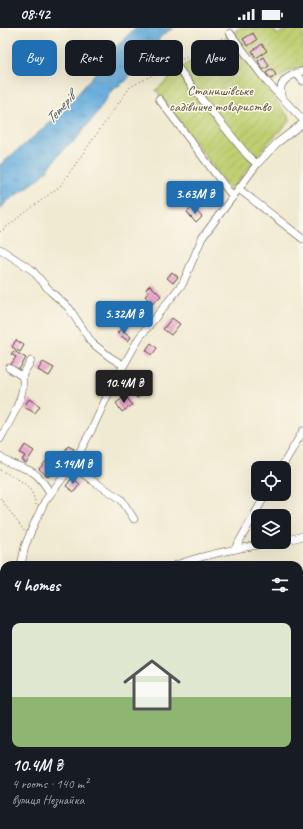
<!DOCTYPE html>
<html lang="en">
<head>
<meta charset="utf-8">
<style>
  :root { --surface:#171b24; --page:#242831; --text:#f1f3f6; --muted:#9ea1a6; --line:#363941; --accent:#1f6fb2 }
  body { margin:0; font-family:Caveat,sans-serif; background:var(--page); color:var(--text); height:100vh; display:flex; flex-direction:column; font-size:15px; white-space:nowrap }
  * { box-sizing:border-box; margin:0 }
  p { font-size:13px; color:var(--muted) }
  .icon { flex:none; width:22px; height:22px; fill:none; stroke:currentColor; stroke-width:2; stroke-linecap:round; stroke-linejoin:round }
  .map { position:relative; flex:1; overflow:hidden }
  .sheet { position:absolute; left:0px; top:533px; width:303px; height:268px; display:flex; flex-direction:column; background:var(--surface); border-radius:12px 12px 0 0; box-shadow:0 4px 16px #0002 }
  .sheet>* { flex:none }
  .banner { position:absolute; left:12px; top:12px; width:279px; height:36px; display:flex; gap:8px }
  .buttons { position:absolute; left:251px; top:433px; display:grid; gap:8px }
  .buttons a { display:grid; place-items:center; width:40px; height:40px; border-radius:8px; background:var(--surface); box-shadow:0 4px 16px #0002; font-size:20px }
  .price { position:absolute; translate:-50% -34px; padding:0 9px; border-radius:4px; background:var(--accent); color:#fff; font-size:13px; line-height:26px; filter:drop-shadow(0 1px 2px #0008) }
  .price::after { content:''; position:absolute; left:50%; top:24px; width:12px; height:9px; margin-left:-6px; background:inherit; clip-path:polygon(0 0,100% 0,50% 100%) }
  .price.on { background:#222; color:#fff }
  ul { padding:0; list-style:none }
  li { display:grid; align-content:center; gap:8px; height:212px; padding:0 12px }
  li+li { border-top:1px solid var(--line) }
  li span { display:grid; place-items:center; height:124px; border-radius:8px; color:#555 }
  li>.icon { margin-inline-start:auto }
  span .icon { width:72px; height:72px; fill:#fffc; stroke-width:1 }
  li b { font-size:17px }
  h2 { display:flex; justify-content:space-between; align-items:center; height:48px; padding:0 12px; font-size:17px }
  .chip { padding:0 14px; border-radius:8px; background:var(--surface); box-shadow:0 4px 16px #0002; font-size:14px; line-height:36px }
  .chip.on { background:var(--accent); color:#fff }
  .status { display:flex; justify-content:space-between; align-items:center; height:28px; padding:0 20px; background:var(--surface); direction:ltr }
  .status svg { height:11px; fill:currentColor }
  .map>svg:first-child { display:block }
</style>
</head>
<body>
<div class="status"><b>08:42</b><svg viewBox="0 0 49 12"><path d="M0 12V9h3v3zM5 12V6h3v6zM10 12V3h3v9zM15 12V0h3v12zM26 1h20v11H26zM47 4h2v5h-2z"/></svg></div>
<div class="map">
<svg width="303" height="801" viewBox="0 0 303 801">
  <defs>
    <pattern id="garden-furrows" width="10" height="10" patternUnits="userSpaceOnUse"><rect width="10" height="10" fill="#bfcf72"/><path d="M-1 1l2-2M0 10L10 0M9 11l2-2" fill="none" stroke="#a5b262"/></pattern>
    <pattern id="water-ripples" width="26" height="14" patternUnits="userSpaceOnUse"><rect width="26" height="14" fill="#65acdc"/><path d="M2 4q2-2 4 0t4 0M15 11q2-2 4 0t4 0" fill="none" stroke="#548cb2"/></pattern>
    <pattern id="building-back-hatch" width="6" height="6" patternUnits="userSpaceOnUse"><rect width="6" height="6" fill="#eda7d0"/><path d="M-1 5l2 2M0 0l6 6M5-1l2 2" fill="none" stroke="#c188a8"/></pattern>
  </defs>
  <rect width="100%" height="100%" fill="#fbf7ec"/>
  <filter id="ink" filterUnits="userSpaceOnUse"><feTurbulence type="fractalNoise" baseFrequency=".025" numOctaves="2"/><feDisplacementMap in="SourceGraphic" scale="8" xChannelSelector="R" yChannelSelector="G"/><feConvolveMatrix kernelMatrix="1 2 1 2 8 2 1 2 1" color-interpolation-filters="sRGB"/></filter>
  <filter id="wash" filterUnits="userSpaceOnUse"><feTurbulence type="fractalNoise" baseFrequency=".012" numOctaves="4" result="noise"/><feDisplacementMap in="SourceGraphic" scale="16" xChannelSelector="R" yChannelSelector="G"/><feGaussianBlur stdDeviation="0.9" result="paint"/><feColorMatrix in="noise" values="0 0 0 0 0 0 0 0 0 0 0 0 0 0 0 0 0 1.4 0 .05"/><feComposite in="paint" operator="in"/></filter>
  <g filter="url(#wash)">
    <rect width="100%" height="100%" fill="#f1ead2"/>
    <path fill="url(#garden-furrows)" stroke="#7d7c48" d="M240,0H273L277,7L290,0H303V47L299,41L291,42L266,59L291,92L268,115L231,163L156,62L179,41Z"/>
    <path fill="url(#water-ripples)" stroke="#506b7d" d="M135,0H174L165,5L159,11L155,19L146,24L138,31L127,52L111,63L98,84L75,113L65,119L45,145L36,153L9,172L0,181V137L61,86L93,48L110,25Z"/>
    <g id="blocks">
      <g fill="url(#building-back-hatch)">
        <path d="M253,5L257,12L248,18L243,11Z"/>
        <path d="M262,16L267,23L256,30L252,23Z"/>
        <path d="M264,29L269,38L263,42L258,33Z"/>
        <path d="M272,41L276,47L271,51L266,45Z"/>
        <path d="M193,179L202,189L196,195L187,184Z"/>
        <path d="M172,244L178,249L173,255L167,250Z"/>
        <path d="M150,257L161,268L152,276L145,268L149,265L146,261Z"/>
        <path d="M172,290L180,296L171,307L163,301Z"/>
        <path d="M121,301L131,309L128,313L117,305Z"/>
        <path d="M16,312L24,317L20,324L12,319Z"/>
        <path d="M151,315L157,320L152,327L146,322Z"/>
        <path d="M14,323L26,330L18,343L10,338L16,329L11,326Z"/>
        <path d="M43,334L54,340L49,348L38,342Z"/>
        <path d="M140,357L145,363L137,370L132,365Z"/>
        <path d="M126,368L132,377L122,384L116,375Z"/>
        <path d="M29,371L40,378L35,385L24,379Z"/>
        <path d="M25,417L34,423L26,435L22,432L25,428L20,425Z"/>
        <path d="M68,418L74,421L69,429L63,426Z"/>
        <path d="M48,431L57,439L48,449L39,441Z"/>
        <path d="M72,450L80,456L74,464L66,458Z"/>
      </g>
    </g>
  </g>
  <g filter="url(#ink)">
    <use href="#blocks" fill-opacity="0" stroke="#564739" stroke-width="1"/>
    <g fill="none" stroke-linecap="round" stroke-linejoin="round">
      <defs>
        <g id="minor">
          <path d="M230,5L267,54L303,92"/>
          <path d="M179,41L204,74L248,128L257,136"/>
          <path d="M296,45L303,53"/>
          <path d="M281,67C278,52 291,47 303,43"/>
          <path d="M159,71L233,169"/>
          <path d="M239,161L303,211"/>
          <path d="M0,221L32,242L51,264L69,280L92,315L110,329L123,337"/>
          <path d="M22,348L31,333"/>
          <path d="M0,411C8,397 28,364 22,348L9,340"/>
          <path d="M0,429C8,436 17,437 26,441C38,445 44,455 50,465"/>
          <path d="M72,438L93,453L121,471L134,491"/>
          <path d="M281,440L303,403"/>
          <path d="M284,513L303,508"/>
          <path d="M235,521L266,466"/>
          <path d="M21,537L25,518L34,496L45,473L72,438L93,399L109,364L139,310L183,255L202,210L257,136L277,115L303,95"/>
          <path d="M176,537C209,525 243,519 277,514"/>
          <path d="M0,577L4,572"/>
          <path d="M0,588L4,586"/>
          <path d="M270,797L275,801"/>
          <path d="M54,801L57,797"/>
        </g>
      </defs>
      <use href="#minor" stroke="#564739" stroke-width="8"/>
      <g stroke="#564739" stroke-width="1" stroke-dasharray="1 3" stroke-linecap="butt">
        <path d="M0,204L60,158L130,59L224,9"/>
        <path d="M0,442C19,452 31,454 36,477"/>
        <path d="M0,470L25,504"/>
      </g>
      <use href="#minor" stroke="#fff" stroke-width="7"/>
    </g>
  </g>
  <g text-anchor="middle" stroke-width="3" stroke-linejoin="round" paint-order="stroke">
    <g font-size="14" fill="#5c5333" stroke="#fbf7ec">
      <text x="220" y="67">Станишівське<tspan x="220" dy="16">садівниче товариство</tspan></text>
    </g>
    <g font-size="15" font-style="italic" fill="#4a5860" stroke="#fbf7ec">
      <text transform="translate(60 80) rotate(-49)" y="5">Тетерів</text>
    </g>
  </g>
</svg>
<div class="buttons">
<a><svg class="icon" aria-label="locate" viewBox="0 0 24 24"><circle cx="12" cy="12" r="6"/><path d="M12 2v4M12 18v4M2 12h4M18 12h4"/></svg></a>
<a><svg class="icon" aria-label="layers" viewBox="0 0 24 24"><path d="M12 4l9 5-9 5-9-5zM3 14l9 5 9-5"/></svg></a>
</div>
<b class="price" style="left:195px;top:187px">3.63M ₴</b>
<b class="price" style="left:124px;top:307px">5.32M ₴</b>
<b class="price on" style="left:124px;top:376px">10.4M ₴</b>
<b class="price" style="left:73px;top:457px">5.14M ₴</b>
<div class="banner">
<a class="chip on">Buy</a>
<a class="chip">Rent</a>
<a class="chip">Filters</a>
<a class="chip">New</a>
</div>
<section class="sheet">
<h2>4 homes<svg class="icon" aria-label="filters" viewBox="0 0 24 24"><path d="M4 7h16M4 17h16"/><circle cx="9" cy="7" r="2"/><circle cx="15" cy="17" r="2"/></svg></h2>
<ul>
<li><span style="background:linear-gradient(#dfe7d0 60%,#8fb573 0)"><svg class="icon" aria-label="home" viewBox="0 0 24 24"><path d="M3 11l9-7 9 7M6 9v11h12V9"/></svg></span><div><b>10.4M ₴</b><p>4 rooms · 140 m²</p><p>вулиця Незнайка</p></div></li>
</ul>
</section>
</div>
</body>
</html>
